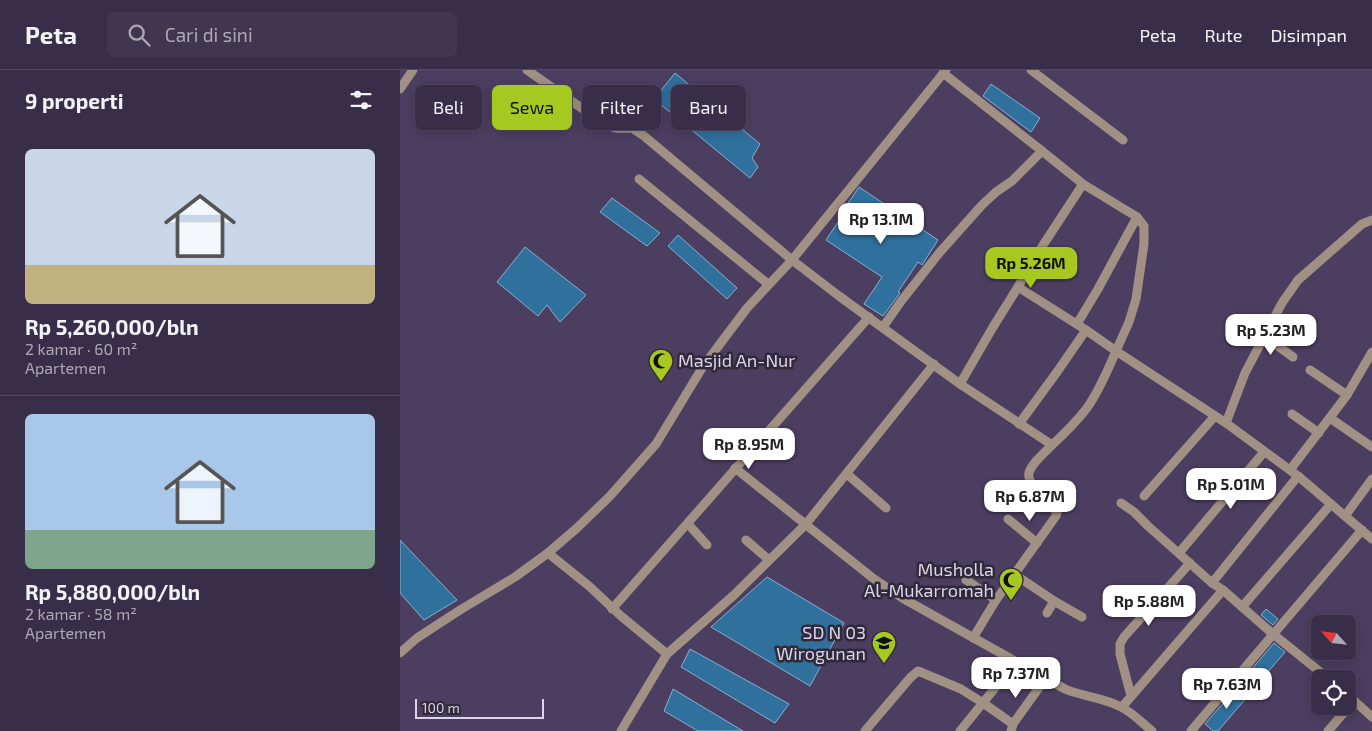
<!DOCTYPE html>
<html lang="id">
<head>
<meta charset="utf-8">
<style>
  :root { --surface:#392e49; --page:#403650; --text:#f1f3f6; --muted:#aba8b4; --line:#534a61; --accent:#a6c820 }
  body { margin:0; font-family:"Exo 2",sans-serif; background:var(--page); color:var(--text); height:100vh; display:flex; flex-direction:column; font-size:19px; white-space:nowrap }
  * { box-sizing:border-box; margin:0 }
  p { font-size:16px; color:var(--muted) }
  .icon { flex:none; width:28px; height:28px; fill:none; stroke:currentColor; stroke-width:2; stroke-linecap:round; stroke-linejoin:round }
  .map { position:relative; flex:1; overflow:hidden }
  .details { display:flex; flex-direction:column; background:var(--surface); width:400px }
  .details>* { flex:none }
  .guide { position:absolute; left:15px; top:15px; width:475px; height:45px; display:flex; gap:10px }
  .needle { width:32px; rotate:297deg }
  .fabs { position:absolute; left:911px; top:545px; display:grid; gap:10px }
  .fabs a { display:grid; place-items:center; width:45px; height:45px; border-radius:8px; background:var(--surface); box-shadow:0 2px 12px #0003,0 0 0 1px var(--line); font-size:25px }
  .scale { position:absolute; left:15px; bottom:12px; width:129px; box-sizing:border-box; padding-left:5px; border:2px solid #dcd4ea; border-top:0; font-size:14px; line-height:18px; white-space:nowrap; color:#dcd4ea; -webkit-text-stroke:4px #2f2939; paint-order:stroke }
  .price { position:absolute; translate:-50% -42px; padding:0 11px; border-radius:10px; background:#fff; color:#222; font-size:16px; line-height:32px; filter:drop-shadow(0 1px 2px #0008) }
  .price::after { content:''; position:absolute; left:50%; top:30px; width:15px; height:11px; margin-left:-8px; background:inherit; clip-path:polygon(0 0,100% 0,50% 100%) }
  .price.selected { background:var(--accent); color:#111 }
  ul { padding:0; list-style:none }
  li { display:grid; align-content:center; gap:10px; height:265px; padding:0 25px }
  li+li { border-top:1px solid var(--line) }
  li span { display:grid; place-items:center; height:155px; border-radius:8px; color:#555 }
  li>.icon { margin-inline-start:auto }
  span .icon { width:90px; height:90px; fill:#fffc; stroke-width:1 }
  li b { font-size:21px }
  h2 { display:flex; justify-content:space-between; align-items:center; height:60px; padding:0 25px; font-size:21px }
  .tag { padding:0 18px; border-radius:8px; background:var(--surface); box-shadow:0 2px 12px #0003,0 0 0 1px var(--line); font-size:18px; line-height:45px }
  .tag.selected { background:var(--accent); color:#111 }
  header { display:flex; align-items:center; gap:30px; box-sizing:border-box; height:70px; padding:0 25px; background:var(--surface); border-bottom:1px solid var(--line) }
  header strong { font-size:24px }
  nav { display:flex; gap:28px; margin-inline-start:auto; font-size:18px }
  .search { width:350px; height:45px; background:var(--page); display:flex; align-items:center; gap:12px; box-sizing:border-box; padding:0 18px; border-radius:8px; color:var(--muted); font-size:19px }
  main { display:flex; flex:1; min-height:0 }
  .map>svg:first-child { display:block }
</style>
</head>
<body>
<header>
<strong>Peta</strong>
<div class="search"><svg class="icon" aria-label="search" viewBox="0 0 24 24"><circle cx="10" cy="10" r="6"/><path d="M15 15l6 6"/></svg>Cari di sini</div>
<nav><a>Peta</a><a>Rute</a><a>Disimpan</a></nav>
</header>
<main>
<section class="details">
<h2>9 properti<svg class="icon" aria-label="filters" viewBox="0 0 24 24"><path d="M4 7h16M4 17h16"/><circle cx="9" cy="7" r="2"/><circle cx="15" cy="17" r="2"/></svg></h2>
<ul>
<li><span style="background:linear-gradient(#c9d6e8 75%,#c2b280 0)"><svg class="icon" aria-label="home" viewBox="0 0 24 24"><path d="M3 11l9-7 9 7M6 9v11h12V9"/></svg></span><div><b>Rp 5,260,000/bln</b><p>2 kamar · 60 m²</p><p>Apartemen</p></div></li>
<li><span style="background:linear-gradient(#a9c7e8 75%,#7fa58c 0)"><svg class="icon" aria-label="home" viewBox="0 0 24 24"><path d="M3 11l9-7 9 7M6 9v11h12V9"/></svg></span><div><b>Rp 5,880,000/bln</b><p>2 kamar · 58 m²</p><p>Apartemen</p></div></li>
</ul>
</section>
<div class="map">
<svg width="972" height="661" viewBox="0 0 972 661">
  <rect width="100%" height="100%" fill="#4c3e61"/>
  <g fill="#2f709c" stroke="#89b0ce">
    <path d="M275,3L360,74L352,88L358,97L350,108L254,29Z"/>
    <path d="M591,14L640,48L631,62L583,26Z"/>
    <path d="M459,117L538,170L522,195L518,192L498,222L500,223L483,246L464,234L482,207L426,170L444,143L442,142Z"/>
    <path d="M212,128L260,163L247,176L200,142Z"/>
    <path d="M278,165L337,218L327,229L268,176Z"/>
    <path d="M125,177L186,225L160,252L147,235L138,246L97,212Z"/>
    <path d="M0,470L57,530L24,550L0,523Z"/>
    <path d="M367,507L444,553L410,616L311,557Z"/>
    <path d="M866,539L878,549L873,555L861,545Z"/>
    <path d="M874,573L885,582L856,616L845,607Z"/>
    <path d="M290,579L389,634L375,653L281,597Z"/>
    <path d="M837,617L848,626L818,661H813L805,654Z"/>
    <path d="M273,619L343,661H298L264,641Z"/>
  </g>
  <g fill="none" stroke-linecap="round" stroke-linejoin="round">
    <g stroke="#a19184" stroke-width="9">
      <path d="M127,0L203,53C217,60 218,58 232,58L244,66L392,190L439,226L560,314L652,375C664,364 677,351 687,338C699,321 708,300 716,281L826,353"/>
      <path d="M631,0L723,70"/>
      <path d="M543,3L642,81"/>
      <path d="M0,19L13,0"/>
      <path d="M239,109L368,214"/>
      <path d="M972,150L962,154L898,210L882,233L845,303L826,353L898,406L972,469"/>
      <path d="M618,217L686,260L657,302L619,354"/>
      <path d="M677,254L698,219L737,147"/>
      <path d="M483,257L502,230L540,182L582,135L596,122L612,111L642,81L683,114L737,147L744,156V174L736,229L729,252L716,281L686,260"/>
      <path d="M864,266L893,287"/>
      <path d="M910,300L947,325"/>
      <path d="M560,314L593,257L618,217L632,192L683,114"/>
      <path d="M892,344L919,363"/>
      <path d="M930,348L972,377"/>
      <path d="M335,398L474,509L504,529L665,619C683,627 703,627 721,637C732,642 742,653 752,661"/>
      <path d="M890,400L947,325L972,282"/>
      <path d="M447,404L486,438"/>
      <path d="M744,426L815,346"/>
      <path d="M721,433L734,442L748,456L812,513L823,520L873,564L929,609"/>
      <path d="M945,446L972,409"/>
      <path d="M608,449L637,473"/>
      <path d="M288,454L307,475"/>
      <path d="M346,470L369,490"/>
      <path d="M148,483L189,516L221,546L267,584L221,661"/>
      <path d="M779,483L864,382"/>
      <path d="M614,504L654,531L647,543"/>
      <path d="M566,510L596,530"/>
      <path d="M812,513L898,406"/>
      <path d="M654,531L682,547"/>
      <path d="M842,537L931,434"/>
      <path d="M212,539L469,247"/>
      <path d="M573,568L596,530L656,446L657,443L656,441C648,433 626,414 629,403C631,394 645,382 652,375"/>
      <path d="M0,583L17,568L60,540L115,507L148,483L177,458L210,426L256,374L302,298L347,238L392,190L546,0"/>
      <path d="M267,584L334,525L406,454L534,294"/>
      <path d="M948,625L972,647"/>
      <path d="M731,626L720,584V574L724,567L790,493"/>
      <path d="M722,637L823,520"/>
      <path d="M465,661L510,608L518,601L561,619L583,633L613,654"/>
      <path d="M560,661L616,592"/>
      <path d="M611,661L613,654L646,608"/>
      <path d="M791,661L962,460"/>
      <path d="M928,661L954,631"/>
    </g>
  </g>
  <defs>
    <symbol id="mosque-pin" viewBox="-11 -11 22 30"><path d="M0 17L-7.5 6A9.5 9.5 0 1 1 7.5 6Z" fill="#a6c820" stroke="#2f2939"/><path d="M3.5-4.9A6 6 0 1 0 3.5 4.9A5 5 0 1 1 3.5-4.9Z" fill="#111"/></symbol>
    <symbol id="school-pin" viewBox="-11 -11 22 30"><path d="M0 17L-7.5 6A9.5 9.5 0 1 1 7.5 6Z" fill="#a6c820" stroke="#2f2939"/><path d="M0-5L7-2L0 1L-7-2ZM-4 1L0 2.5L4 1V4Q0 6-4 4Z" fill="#111"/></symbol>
  </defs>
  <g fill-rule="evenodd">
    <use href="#mosque-pin" x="247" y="277" width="28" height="38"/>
    <use href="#mosque-pin" x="597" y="496" width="28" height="38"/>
    <use href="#school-pin" x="470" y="559" width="28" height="38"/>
  </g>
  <g text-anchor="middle" stroke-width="5" stroke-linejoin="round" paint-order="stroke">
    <g font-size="18" fill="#dcd4ea" stroke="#2f2939" text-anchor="end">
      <text x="278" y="297" text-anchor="start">Masjid An-Nur</text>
      <text x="594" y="506">Musholla<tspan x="594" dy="21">Al-Mukarromah</tspan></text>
      <text x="466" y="569">SD N 03<tspan x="466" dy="21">Wirogunan</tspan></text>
    </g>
  </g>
</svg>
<div class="fabs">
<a><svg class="needle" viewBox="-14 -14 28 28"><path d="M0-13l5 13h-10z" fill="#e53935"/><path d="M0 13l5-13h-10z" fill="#aba8b4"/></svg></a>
<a><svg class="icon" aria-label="locate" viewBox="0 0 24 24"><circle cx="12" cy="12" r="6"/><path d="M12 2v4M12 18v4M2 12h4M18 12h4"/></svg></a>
</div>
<div class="scale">100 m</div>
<b class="price" style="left:481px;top:175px">Rp 13.1M</b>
<b class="price selected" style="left:631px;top:219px">Rp 5.26M</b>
<b class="price" style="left:871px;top:286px">Rp 5.23M</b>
<b class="price" style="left:349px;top:400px">Rp 8.95M</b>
<b class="price" style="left:831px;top:440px">Rp 5.01M</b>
<b class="price" style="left:630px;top:452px">Rp 6.87M</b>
<b class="price" style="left:749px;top:557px">Rp 5.88M</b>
<b class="price" style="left:616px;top:629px">Rp 7.37M</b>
<b class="price" style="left:827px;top:640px">Rp 7.63M</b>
<div class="guide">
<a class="tag">Beli</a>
<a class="tag selected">Sewa</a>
<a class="tag">Filter</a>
<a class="tag">Baru</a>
</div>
</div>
</main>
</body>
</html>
